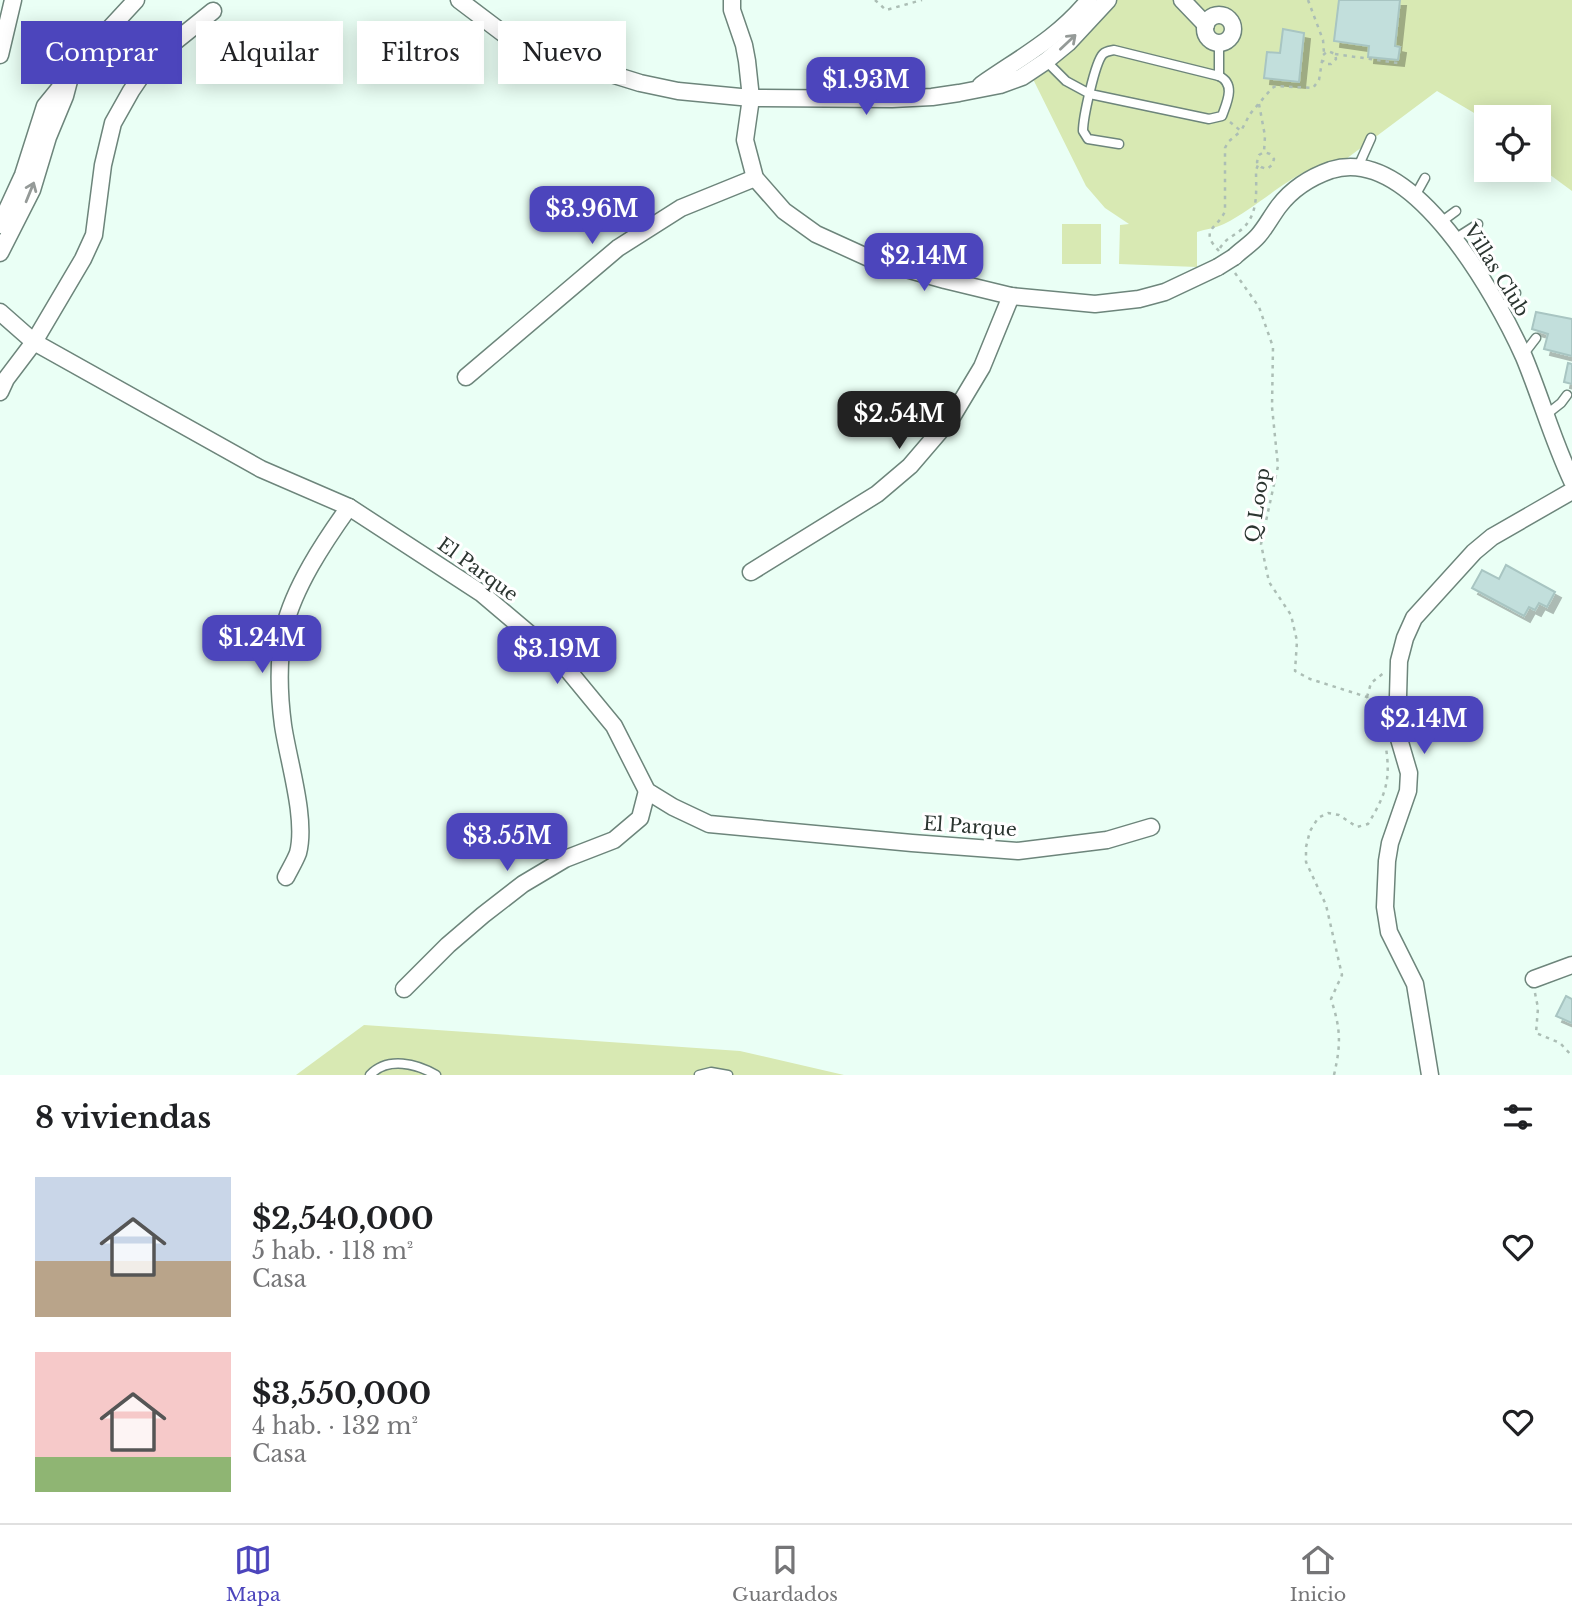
<!DOCTYPE html>
<html lang="es">
<head>
<meta charset="utf-8">
<style>
  :root { --surface:#fff; --page:#f6f6f6; --text:#202124; --muted:#757577; --line:#e0e0e0; --accent:#4c45bc }
  body { margin:0; font-family:"Libre Baskerville",serif; background:var(--page); color:var(--text); height:100vh; display:flex; flex-direction:column; font-size:26px; white-space:nowrap }
  * { box-sizing:border-box; margin:0 }
  p { font-size:23px; color:var(--muted) }
  .icon { flex:none; width:38px; height:38px; fill:none; stroke:currentColor; stroke-width:2; stroke-linecap:round; stroke-linejoin:round }
  .map { position:relative; height:1075px; overflow:hidden }
  .panel { display:flex; flex-direction:column; background:var(--surface); flex:1 }
  .panel>* { flex:none }
  .guide { position:absolute; left:21px; top:21px; width:700px; height:63px; display:flex; gap:14px }
  .controls { position:absolute; left:1474px; top:105px; display:grid; gap:14px }
  .controls a { display:grid; place-items:center; width:77px; height:77px; border-radius:0px; background:var(--surface); box-shadow:0 4px 18px #0003; font-size:35px }
  .price { position:absolute; translate:-50% -60px; padding:0 16px; border-radius:14px; background:var(--accent); color:#fff; font-size:23px; line-height:46px; filter:drop-shadow(0 2px 4px #0008) }
  .price::after { content:''; position:absolute; left:50%; top:42px; width:21px; height:16px; margin-left:-10px; background:inherit; clip-path:polygon(0 0,100% 0,50% 100%) }
  .price.on { background:#222; color:#fff }
  ul { padding:0; list-style:none }
  li { display:flex; align-items:center; gap:21px; height:175px; padding:0 35px }
  li span { display:grid; place-items:center; flex:none; width:196px; height:140px; border-radius:0px; color:#555 }
  li>.icon { margin-inline-start:auto }
  span .icon { width:84px; height:84px; fill:#fffc; stroke-width:1 }
  li b { font-size:30px }
  h2 { display:flex; justify-content:space-between; align-items:center; height:84px; padding:0 35px; font-size:30px }
  .chip { padding:0 24px; border-radius:0px; background:var(--surface); box-shadow:0 4px 18px #0003; font-size:24px; line-height:63px }
  .chip.on { background:var(--accent); color:#fff }
  .tab-bar { display:flex; justify-content:space-around; align-items:center; height:98px; border-top:2px solid var(--line); background:var(--surface); font-size:19px; color:var(--muted) }
  .tab-bar a { display:grid; justify-items:center; gap:4px }
  .tab-bar .on { color:var(--accent) }
  .map>svg:first-child { display:block }
</style>
</head>
<body>
<div class="map">
<svg width="1572" height="1075" viewBox="0 0 1572 1075">
  <defs>
    <filter id="shadow"><feDropShadow dx="6" dy="6" stdDeviation="0" flood-color="#0004"/></filter>
  </defs>
  <rect width="100%" height="100%" fill="#eafff5"/>
  <g fill="#d8e9b3">
    <path d="M1115,0H1572V191L1538,166V117H1486V120L1437,91L1346,159C1297,164 1266,203 1224,224C1216,228 1206,229 1197,232V267L1119,264L1120,225L1129,224L1105,208L1086,186L1031,75Z"/>
    <rect x="1062" y="224" width="39" height="40"/>
    <path d="M364,1025L740,1051L844,1075H296Z"/>
  </g>
  <g fill="#c2dfdc" stroke="#a8c5c2" stroke-width="2" filter="url(#shadow)">
    <path d="M1339,0H1400L1395,46L1400,47L1398,60L1368,57L1369,46L1334,41Z"/>
    <path d="M1283,29L1304,33L1299,82L1264,78L1267,52L1280,53Z"/>
    <path d="M1536,312L1572,319V356L1544,349L1548,334L1532,329Z"/>
    <path d="M1568,363L1572,364V384L1564,382Z"/>
    <path d="M1506,565L1555,592L1547,607L1539,603L1535,610L1529,607L1524,616L1472,588L1482,570L1499,579Z"/>
    <path d="M1566,996L1572,999V1023L1556,1016Z"/>
  </g>
  <g fill="none" stroke-linecap="round" stroke-linejoin="round">
    <defs>
      <g id="lane">
        <path d="M1046,61L1066,81L1090,94L1209,119L1222,116C1227,102 1236,84 1219,76L1114,50C1109,51 1106,51 1103,54C1095,62 1083,118 1083,131L1088,139L1119,144"/>
        <path d="M1219,76V43"/>
        <path d="M1358,167L1371,138"/>
        <path d="M1415,196L1425,178"/>
        <path d="M1441,222L1456,211"/>
        <path d="M1456,238L1478,224"/>
        <path d="M1500,309L1516,293"/>
        <path d="M1523,355L1536,338"/>
        <path d="M1547,414L1561,403L1567,395"/>
        <path d="M370,1075C388,1056 417,1064 436,1075"/>
        <path d="M699,1075L711,1072L728,1075"/>
      </g>
      <g id="street">
        <path d="M459,0L504,34L566,60L640,83L678,91L751,98L892,99L932,97L959,93L1000,85L1022,77L1046,61L1068,43L1108,0"/>
        <path d="M732,0V10L744,45L747,61L751,98L745,140L755,178L784,211L816,234L871,259L945,280L1011,296L1095,304L1139,299L1165,292L1218,267"/>
        <path d="M1182,0L1206,25"/>
        <circle cx="1219" cy="29" r="14"/>
        <path d="M0,55L13,0"/>
        <path d="M981,85C1021,57 1057,39 1089,0"/>
        <path d="M0,225L23,175L45,106L99,40L136,0"/>
        <path d="M0,253L32,190L48,137L65,96L70,77"/>
        <path d="M1234,257C1241,250 1251,244 1258,236C1266,227 1272,215 1279,206C1292,189 1311,177 1331,170C1413,144 1497,297 1524,357C1541,398 1553,441 1572,481"/>
        <path d="M0,312L34,342L261,469L349,507L481,593L558,658L614,726L647,791L673,807L709,824L912,843L1018,851L1107,840L1151,827"/>
        <path d="M466,377L618,248L681,208L755,178"/>
        <path d="M0,392L6,379L34,342L83,259L94,235L103,165L113,123L131,91L152,60L213,11"/>
        <path d="M751,572L877,494L910,466L952,417L982,367L1011,296"/>
        <path d="M286,877C290,869 295,861 298,853C307,819 288,760 283,725C279,695 278,660 284,629C294,587 324,542 349,507"/>
        <path d="M1534,979L1572,965"/>
        <path d="M404,989L448,945L483,915L523,884L565,859L614,840L640,818L647,791"/>
        <path d="M1430,1075L1415,984L1389,932L1385,907L1387,861L1390,843L1408,791L1409,773L1397,732L1399,661L1405,638L1414,618L1474,552L1492,537L1572,491"/>
      </g>
    </defs>
    <use href="#lane" stroke="#6d857b" stroke-width="11"/>
    <use href="#street" stroke="#6d857b" stroke-width="19"/>
    <g stroke="#acbeb5" stroke-width="2.5" stroke-dasharray="3.5 5" stroke-linecap="butt">
      <path d="M875,0L886,10L922,0"/>
      <path d="M1308,0L1323,40L1324,53"/>
      <path d="M1335,54L1398,63"/>
      <path d="M1259,104L1265,136L1264,152L1259,155L1257,162L1261,167L1267,169L1272,165L1274,159L1270,154L1264,152"/>
      <path d="M1230,122L1241,131L1250,114L1272,88L1276,86L1313,88L1319,80L1323,55L1328,51L1335,54L1336,59L1331,64H1326L1323,61"/>
      <path d="M1220,248C1226,238 1234,236 1242,229C1259,214 1256,191 1256,170L1258,165"/>
      <path d="M1219,251C1198,229 1218,229 1225,211V148L1228,142L1241,131"/>
      <path d="M1235,273L1259,307L1273,347L1272,407L1278,466L1261,544L1269,582L1291,615L1297,641L1295,671L1310,679L1367,697L1378,718L1382,731"/>
      <path d="M1367,697L1371,683L1385,672"/>
      <path d="M1535,993L1538,1008L1536,1033L1560,1043L1572,1056"/>
      <path d="M1334,1075C1341,1044 1341,1030 1331,999L1342,975L1326,905L1306,862V847L1310,831L1318,818L1328,813L1339,815L1357,827L1368,824C1385,796 1391,781 1386,748"/>
    </g>
    <use href="#lane" stroke="#fff" stroke-width="8"/>
    <use href="#street" stroke="#fff" stroke-width="16"/>
    <defs>
      <path id="street-bridge" d="M1218,267L1234,257"/>
    </defs>
    <use href="#street-bridge" stroke="#6d857b" stroke-width="19" stroke-linecap="butt"/>
    <use href="#street-bridge" stroke="#fff" stroke-width="16"/>
  </g>
  <defs><path id="oneway-shaft" d="M-6 0H5M1.5-3L5.5 0L1.5 3" fill="none" stroke-width="1.6" stroke-linecap="round" stroke-linejoin="round" transform="scale(1.75)"/></defs>
  <g stroke="#959a98">
    <use href="#oneway-shaft" transform="translate(1068 42) rotate(-43)"/>
    <use href="#oneway-shaft" transform="translate(30 192) rotate(-68)"/>
  </g>
  <g text-anchor="middle" stroke-width="6" stroke-linejoin="round" paint-order="stroke">
    <g font-size="19" fill="#2b3530" stroke="#fff">
      <text transform="translate(1497 270) rotate(58)" y="7">Villas Club</text>
      <text transform="translate(1257 505) rotate(-81)" y="7">Q Loop</text>
      <text transform="translate(478 569) rotate(36)" y="7">El Parque</text>
      <text transform="translate(970 826) rotate(4)" y="7">El Parque</text>
    </g>
  </g>
</svg>
<div class="controls">
<a><svg class="icon" aria-label="locate" viewBox="0 0 24 24"><circle cx="12" cy="12" r="6"/><path d="M12 2v4M12 18v4M2 12h4M18 12h4"/></svg></a>
</div>
<b class="price" style="left:866px;top:117px">$1.93M</b>
<b class="price" style="left:592px;top:246px">$3.96M</b>
<b class="price" style="left:924px;top:293px">$2.14M</b>
<b class="price on" style="left:899px;top:451px">$2.54M</b>
<b class="price" style="left:262px;top:675px">$1.24M</b>
<b class="price" style="left:557px;top:686px">$3.19M</b>
<b class="price" style="left:1424px;top:756px">$2.14M</b>
<b class="price" style="left:507px;top:873px">$3.55M</b>
<div class="guide">
<a class="chip on">Comprar</a>
<a class="chip">Alquilar</a>
<a class="chip">Filtros</a>
<a class="chip">Nuevo</a>
</div>
</div>
<section class="panel">
<h2>8 viviendas<svg class="icon" aria-label="filters" viewBox="0 0 24 24"><path d="M4 7h16M4 17h16"/><circle cx="9" cy="7" r="2"/><circle cx="15" cy="17" r="2"/></svg></h2>
<ul>
<li><span style="background:linear-gradient(#c9d6e8 60%,#b9a48a 0)"><svg class="icon" aria-label="home" viewBox="0 0 24 24"><path d="M3 11l9-7 9 7M6 9v11h12V9"/></svg></span><div><b>$2,540,000</b><p>5 hab. · 118 m²</p><p>Casa</p></div><svg class="icon" aria-label="heart" viewBox="0 0 24 24"><path d="M12 20l-8-8c-3-5 5-10 8-4 3-6 11-1 8 4z"/></svg></li>
<li><span style="background:linear-gradient(#f6c9c9 75%,#8fb573 0)"><svg class="icon" aria-label="home" viewBox="0 0 24 24"><path d="M3 11l9-7 9 7M6 9v11h12V9"/></svg></span><div><b>$3,550,000</b><p>4 hab. · 132 m²</p><p>Casa</p></div><svg class="icon" aria-label="heart" viewBox="0 0 24 24"><path d="M12 20l-8-8c-3-5 5-10 8-4 3-6 11-1 8 4z"/></svg></li>
</ul>
</section>
<nav class="tab-bar">
<a class="on"><svg class="icon" aria-label="map" viewBox="0 0 24 24"><path d="M3 6l6-2 6 2 6-2v14l-6 2-6-2-6 2zM9 4v14M15 6v14"/></svg>Mapa</a>
<a><svg class="icon" aria-label="saved" viewBox="0 0 24 24"><path d="M7 4h10v16l-5-4-5 4z"/></svg>Guardados</a>
<a><svg class="icon" aria-label="home" viewBox="0 0 24 24"><path d="M3 11l9-7 9 7M6 9v11h12V9"/></svg>Inicio</a>
</nav>
</body>
</html>
